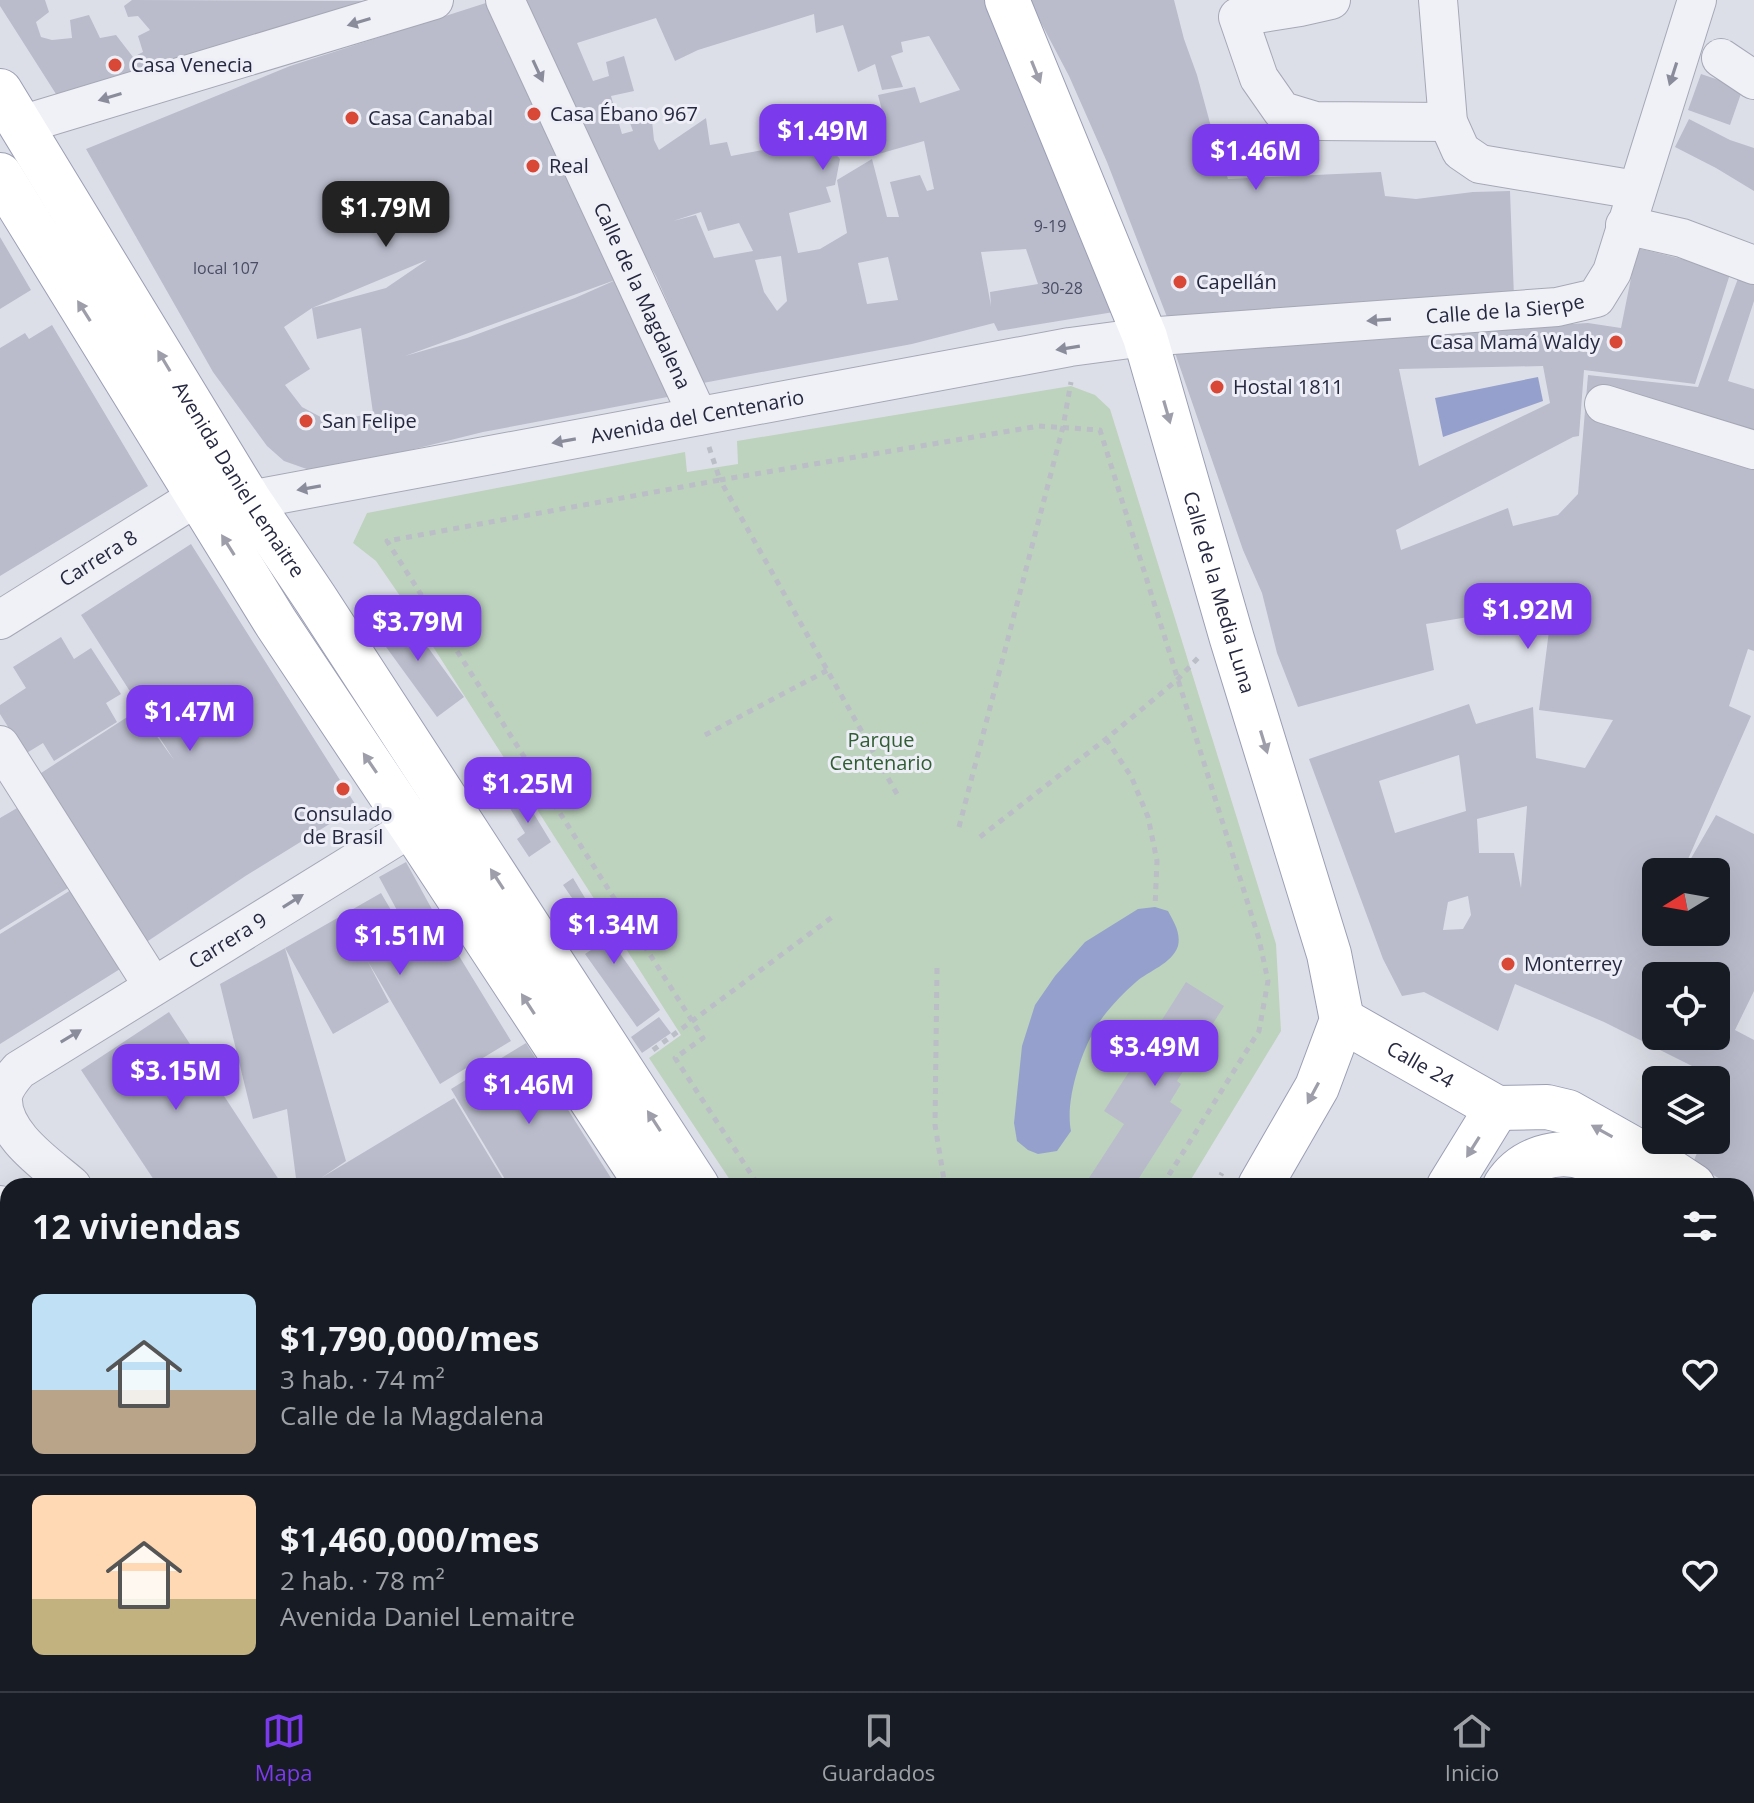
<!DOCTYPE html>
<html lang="es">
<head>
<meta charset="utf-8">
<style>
  :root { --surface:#171b24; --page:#20242c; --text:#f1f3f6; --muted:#9ea1a6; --line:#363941; --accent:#7c3aed }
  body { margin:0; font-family:"Open Sans",sans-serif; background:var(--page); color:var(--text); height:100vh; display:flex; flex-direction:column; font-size:30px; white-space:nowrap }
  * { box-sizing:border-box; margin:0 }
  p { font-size:26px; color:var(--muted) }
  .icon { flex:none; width:44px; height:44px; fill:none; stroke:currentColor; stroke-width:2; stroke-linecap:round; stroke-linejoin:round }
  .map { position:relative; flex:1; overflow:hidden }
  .details { position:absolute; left:0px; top:1178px; width:1754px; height:514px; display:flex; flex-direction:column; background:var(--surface); border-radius:24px 24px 0 0; box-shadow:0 8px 32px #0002 }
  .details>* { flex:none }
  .needle { width:52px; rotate:259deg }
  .tools { position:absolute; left:1642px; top:858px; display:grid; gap:16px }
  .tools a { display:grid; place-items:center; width:88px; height:88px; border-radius:12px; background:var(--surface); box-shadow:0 8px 32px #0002; font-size:40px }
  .price { position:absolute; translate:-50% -68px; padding:0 18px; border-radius:16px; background:var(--accent); color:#fff; font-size:26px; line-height:52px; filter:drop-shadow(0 2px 4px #0008) }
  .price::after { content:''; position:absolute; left:50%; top:48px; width:24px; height:18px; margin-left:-12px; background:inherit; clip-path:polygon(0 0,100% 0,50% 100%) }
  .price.selected { background:#222; color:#fff }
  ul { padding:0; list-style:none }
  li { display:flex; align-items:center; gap:24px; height:200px; padding:0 32px }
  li+li { border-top:2px solid var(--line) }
  li span { display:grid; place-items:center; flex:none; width:224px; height:160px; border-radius:12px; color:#555 }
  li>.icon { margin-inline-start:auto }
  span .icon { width:96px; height:96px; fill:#fffc; stroke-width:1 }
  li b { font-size:34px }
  h2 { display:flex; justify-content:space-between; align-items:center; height:96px; padding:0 32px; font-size:34px }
  .dock { display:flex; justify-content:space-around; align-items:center; height:112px; border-top:2px solid var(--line); background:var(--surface); font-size:22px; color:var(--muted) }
  .dock a { display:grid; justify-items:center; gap:4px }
  .dock .selected { color:var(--accent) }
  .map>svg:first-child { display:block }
</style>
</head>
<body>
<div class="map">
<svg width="1754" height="1691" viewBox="0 0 1754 1691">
  <rect width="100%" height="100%" fill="#dddfe8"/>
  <path fill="#bdd3be" d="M1071,386L1095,395L1110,409L1276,944L1281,1031L1187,1186H734L649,1058L681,1035L409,609L376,561L353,543L367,513L685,452L687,472L738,464L737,441Z"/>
  <g fill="#95a1cc">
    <path d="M1538,377L1543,401L1443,437L1435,398Z"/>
    <path d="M1155,907L1168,911C1174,922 1181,933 1178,946C1172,964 1148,971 1136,982C1121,995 1104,1013 1095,1029C1080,1055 1065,1102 1071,1131L1057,1151L1038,1154L1028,1150L1017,1141L1014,1123L1022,1046L1035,1005L1055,976L1085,942L1138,909Z"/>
    <path d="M1349,1684H1687L1697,1691H1344Z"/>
  </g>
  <g fill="#babccc" fill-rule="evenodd">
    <path d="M0,0H45L49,12L36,22L41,37L52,40L72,38L70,20L89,15L100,38L116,35L133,57L143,52L138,36L150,30L138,16L128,17L124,6L132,0L367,1L56,94L0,6Z"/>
    <path d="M514,0H984L1036,114L1120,311L998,331L994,323L912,344L703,383L656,276L633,236ZM814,14L816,33L843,25L858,72L875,64L882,90L903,87L891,56L903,52L901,42L929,36L960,90L920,103L915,87L878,95L885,122L868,130L875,155L924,141L934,189L927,191L920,175L890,182L899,217H887L872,159L837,180L847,233L820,249L798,253L789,213L831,202L826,187L835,185L840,159L822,139L731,156L727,142L710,145L706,118L659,150L654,140L651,111L627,115L633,131L622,134L611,96L634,91L624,56L606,62L609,76L593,81L577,43L656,18L675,61L698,50ZM701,212L708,231L739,223L753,251L714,258L696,215L673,221ZM1026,249L1038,284L990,292L991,306L981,252ZM781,256L787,301L777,311L764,292L755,260ZM888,257L898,300L867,304L858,263Z"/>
    <path d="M1029,0H1174L1184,39L1197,75L1210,123L1228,179L1381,172L1385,196L1416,199L1473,192L1510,191L1514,297L1167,317L1107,162L1069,76Z"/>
    <path d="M492,1L678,395L483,432L318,473L284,461L267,446L213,372L86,149L290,66ZM427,260L386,288L312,308L317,339L361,328L373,413L330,422L302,407L285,385L310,369L284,327L312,308ZM618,279L575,298L467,338L405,356Z"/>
    <path d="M1701,74L1743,88L1730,125L1688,110Z"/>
    <path d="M1689,119L1730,140L1754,148V191L1716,168L1675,147Z"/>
    <path d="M0,237L31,290L0,309Z"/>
    <path d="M1637,248L1731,271L1695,384L1584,370L1579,436L1573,437L1396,530L1401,550L1508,508L1513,526L1558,515L1578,494L1588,375L1698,387L1740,273L1754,279V301L1728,381L1754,389V651L1748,649L1729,706L1751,716L1685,866L1686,867L1716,815L1754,834V991L1735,1030L1754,1040V1200L1746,1195V1186H1732L1693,1163L1702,1140H1716V1080H1697L1702,1071L1604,1022L1515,984L1498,1031L1424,992L1402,996L1383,959L1309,759L1469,704L1476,724L1533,707L1536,758L1585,768L1613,720L1539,710L1554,591L1539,596L1541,605L1426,624L1434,670L1298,707L1277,653L1262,593L1243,550L1173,347L1588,323L1621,328ZM1543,366L1550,403L1419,466L1399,369ZM1459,755L1466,811L1395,833L1379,781ZM1527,806L1521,888L1514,853H1479L1477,819ZM1656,872H1716V932H1656ZM1468,896L1471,915L1463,929L1443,930L1448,902ZM1656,976H1716V1036H1656Z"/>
    <path d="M52,325L148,486L0,576V348L25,333L29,339Z"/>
    <path d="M191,544L357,807L247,875L145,943L38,775L138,710L174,760L81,615Z"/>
    <path d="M400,609L464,697L437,717L373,629Z"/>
    <path d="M61,637L74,659L91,648L121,694L106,703L117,722L54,761L43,743L25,754L0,714V705L26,688L13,667Z"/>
    <path d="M520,791L551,842L529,857L517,839L525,833L505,800Z"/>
    <path d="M24,804L73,885L0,930V818Z"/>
    <path d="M406,862L445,933L511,1041L440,1084L367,960L389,1002L333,1034L285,948L381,893L415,951L418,949L379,877Z"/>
    <path d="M573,878L609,938L660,1010L637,1027L585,954L609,938L598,943L579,908L563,885Z"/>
    <path d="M71,890L120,969L0,1044V934Z"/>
    <path d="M285,948L346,1161L321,1178L454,1098L507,1186H297L287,1109L253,1119L220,984Z"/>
    <path d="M1186,982L1224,1006L1177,1081L1181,1084L1170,1102L1182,1110L1134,1186H1102L1089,1178L1124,1124L1104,1111Z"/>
    <path d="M169,1012L283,1186H158L81,1070Z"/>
    <path d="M659,1017L671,1033L642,1053L631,1037Z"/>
    <path d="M526,1043L616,1186H509L451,1089Z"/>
    <path d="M8,1268V1434L0,1427V1279Z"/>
    <path d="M0,1508L8,1515V1572L0,1566Z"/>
    <path d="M0,1681L29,1690V1691H0Z"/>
    <path d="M304,1684H463L459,1691H316Z"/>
  </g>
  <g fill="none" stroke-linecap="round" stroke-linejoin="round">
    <defs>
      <g id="minor">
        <path id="s1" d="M505,0L698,416"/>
        <path d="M1331,0L1300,7L1238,17L1259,78L1282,111L1315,121L1448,122"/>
        <path d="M1438,0L1448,122L1461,151L1480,164L1636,190"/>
        <path d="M1721,58L1754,80"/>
        <path d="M21,125L434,0"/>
        <path d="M1625,225L1682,238L1754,265"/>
        <path d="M1604,404L1754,450"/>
        <path id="s2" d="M249,500L1070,347L1145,337L1557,307L1596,298L1612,272L1697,0"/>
        <path id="s3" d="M0,620L198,496"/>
        <path d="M0,745L153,986"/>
        <path id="s4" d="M72,1186C48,1165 0,1134 3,1096C5,1086 13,1077 19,1070L436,812"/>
        <path d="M0,1205L8,1211"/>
        <path d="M0,1641L8,1644"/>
        <path d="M124,1684L150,1691"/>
        <path d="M637,1684L653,1691"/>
        <path d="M708,1684L747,1691"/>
        <path d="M186,1691L187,1684"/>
      </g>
      <g id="major">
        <path id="s5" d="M1007,0L1145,337L1232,639L1329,954L1342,1020L1317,1087L1260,1186"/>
        <path id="s6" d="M0,91L249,500L315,598L697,1186"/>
        <path d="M0,175L276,623L412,827L648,1186"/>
        <path id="s7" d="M1342,1020L1497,1108"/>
        <path d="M1497,1108L1547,1107L1568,1112L1655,1161L1693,1186"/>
        <path d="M1449,1186L1497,1108"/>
        <path d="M1505,1186C1522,1159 1558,1147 1588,1159C1603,1165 1617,1177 1631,1186"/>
        <path d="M1746,1221L1754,1227"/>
        <path d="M1746,1261L1754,1267"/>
        <path d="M1149,1691L1151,1684"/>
        <path d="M1212,1691L1216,1684"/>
      </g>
    </defs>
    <use href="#minor" stroke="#a6a8b6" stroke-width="40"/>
    <use href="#major" stroke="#9b9fb5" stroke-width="46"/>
    <g stroke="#bbbdc7" stroke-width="5" stroke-dasharray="6 6" stroke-linecap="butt">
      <path d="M709,447L720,480L387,541L703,1038L675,1058L759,1186"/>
      <path d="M705,735L828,670"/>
      <path d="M1106,739L1131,776L1148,817L1157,861L1155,907"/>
      <path d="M897,794L720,480L1039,426L1100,430L1259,939L1268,981L1259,1031L1162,1186"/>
      <path d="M959,827L1063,427L1071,382"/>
      <path d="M980,837L1106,739L1177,680L1198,658"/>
      <path d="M937,968L935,1125L945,1186"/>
      <path d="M653,1050L835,915"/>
      <path d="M1215,1186L1222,1173"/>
      <path d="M1746,1519L1754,1524"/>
      <path d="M575,1684L580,1691"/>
      <path d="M1324,1691L1329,1684"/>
    </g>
    <use href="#minor" stroke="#f0f1f6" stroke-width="38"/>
    <use href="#major" stroke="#fff" stroke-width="44"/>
  </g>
  <defs><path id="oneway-solid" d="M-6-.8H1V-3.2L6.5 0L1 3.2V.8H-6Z" transform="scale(2)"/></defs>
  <g fill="#8a8c9b">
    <use href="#oneway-solid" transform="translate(359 22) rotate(163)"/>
    <use href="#oneway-solid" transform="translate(538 71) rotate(65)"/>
    <use href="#oneway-solid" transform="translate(1673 74) rotate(108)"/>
    <use href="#oneway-solid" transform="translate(110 97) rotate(163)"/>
    <use href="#oneway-solid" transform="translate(1379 320) rotate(176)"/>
    <use href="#oneway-solid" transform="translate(1068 348) rotate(171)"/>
    <use href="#oneway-solid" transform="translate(564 441) rotate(170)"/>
    <use href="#oneway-solid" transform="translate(309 488) rotate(170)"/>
    <use href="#oneway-solid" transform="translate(293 901) rotate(-32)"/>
    <use href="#oneway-solid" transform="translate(71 1036) rotate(-31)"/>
  </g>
  <g fill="#9d9ea9">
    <use href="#oneway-solid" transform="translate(1036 72) rotate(68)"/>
    <use href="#oneway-solid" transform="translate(84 311) rotate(-122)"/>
    <use href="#oneway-solid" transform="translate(164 361) rotate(-121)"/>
    <use href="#oneway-solid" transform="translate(1167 412) rotate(74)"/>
    <use href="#oneway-solid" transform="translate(228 545) rotate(-122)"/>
    <use href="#oneway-solid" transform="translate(1264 742) rotate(73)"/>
    <use href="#oneway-solid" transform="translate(370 763) rotate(-124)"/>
    <use href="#oneway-solid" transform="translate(497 879) rotate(-123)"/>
    <use href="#oneway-solid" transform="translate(528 1004) rotate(-123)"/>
    <use href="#oneway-solid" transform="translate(1313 1093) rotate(118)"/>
    <use href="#oneway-solid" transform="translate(654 1121) rotate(-123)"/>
    <use href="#oneway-solid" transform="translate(1602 1131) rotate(-151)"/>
    <use href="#oneway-solid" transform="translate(1473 1147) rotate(122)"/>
  </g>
  <g fill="#d94836" stroke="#edeef6" stroke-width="3">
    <circle cx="115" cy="65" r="8"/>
    <circle cx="534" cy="114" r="8"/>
    <circle cx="352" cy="118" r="8"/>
    <circle cx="533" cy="166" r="8"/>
    <circle cx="1180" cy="282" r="8"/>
    <circle cx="1616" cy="342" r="8"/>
    <circle cx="1217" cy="387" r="8"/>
    <circle cx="306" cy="421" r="8"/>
    <circle cx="343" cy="789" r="8"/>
    <circle cx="1508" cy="964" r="8"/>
  </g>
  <g text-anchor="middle" stroke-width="6" stroke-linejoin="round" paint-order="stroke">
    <g font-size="16" fill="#4a4d63">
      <text x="1050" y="232">9-19</text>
      <text x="226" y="274">local 107</text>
      <text x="1062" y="294">30-28</text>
    </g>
    <g font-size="20" fill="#252840" stroke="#edeef6" text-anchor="start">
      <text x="131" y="72">Casa Venecia</text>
      <text x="550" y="121">Casa Ébano 967</text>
      <text x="368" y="125">Casa Canabal</text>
      <text x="549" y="173">Real</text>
      <text x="1196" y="289">Capellán</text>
      <text x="1600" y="349" text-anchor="end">Casa Mamá Waldy</text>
      <text x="1233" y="394">Hostal 1811</text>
      <text x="322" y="428">San Felipe</text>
      <text x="343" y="821" text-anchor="middle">Consulado<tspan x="343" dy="23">de Brasil</tspan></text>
      <text x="1524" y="971">Monterrey</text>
    </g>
    <g font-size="20" fill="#252840" stroke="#edeef6">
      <text dy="7" stroke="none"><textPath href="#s1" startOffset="326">Calle de la Magdalena</textPath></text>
      <text dy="7" stroke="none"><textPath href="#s2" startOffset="1272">Calle de la Sierpe</textPath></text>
      <text dy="7" stroke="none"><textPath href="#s2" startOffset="456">Avenida del Centenario</textPath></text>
      <text dy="7" stroke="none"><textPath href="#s6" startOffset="456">Avenida Daniel Lemaitre</textPath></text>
      <text dy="7" stroke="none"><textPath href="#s3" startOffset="116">Carrera 8</textPath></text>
      <text dy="7" stroke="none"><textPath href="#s5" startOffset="630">Calle de la Media Luna</textPath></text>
      <text dy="7" stroke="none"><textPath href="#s4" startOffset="394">Carrera 9</textPath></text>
      <text dy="7" stroke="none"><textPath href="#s7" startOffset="90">Calle 24</textPath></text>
    </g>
    <g font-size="20" fill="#315d34" stroke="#edeef6">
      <text x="881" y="747">Parque<tspan x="881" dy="23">Centenario</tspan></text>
    </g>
  </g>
</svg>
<div class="tools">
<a><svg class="needle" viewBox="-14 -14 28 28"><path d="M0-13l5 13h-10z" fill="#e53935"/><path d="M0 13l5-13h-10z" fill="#9ea1a6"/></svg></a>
<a><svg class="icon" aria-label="locate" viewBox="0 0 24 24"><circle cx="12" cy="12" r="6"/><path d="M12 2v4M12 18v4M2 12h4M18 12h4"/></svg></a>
<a><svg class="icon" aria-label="layers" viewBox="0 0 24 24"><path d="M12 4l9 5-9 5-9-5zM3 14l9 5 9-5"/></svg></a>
</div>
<b class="price" style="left:823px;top:172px">$1.49M</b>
<b class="price" style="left:1256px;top:192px">$1.46M</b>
<b class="price selected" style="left:386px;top:249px">$1.79M</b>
<b class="price" style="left:1528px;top:651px">$1.92M</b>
<b class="price" style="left:418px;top:663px">$3.79M</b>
<b class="price" style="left:190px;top:753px">$1.47M</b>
<b class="price" style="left:528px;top:825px">$1.25M</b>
<b class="price" style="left:614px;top:966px">$1.34M</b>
<b class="price" style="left:400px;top:977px">$1.51M</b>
<b class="price" style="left:1155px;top:1088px">$3.49M</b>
<b class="price" style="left:176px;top:1112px">$3.15M</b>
<b class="price" style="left:529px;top:1126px">$1.46M</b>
<section class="details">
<h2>12 viviendas<svg class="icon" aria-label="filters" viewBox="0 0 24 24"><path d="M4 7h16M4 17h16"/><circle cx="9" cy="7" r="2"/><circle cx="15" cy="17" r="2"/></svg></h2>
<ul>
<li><span style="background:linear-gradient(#bfe0f5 60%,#b9a48a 0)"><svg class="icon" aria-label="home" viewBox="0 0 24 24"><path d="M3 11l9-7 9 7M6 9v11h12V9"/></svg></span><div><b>$1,790,000/mes</b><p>3 hab. · 74 m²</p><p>Calle de la Magdalena</p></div><svg class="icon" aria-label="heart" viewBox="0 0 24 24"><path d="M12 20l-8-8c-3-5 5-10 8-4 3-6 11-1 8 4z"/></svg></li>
<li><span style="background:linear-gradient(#ffd9b3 65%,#c2b280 0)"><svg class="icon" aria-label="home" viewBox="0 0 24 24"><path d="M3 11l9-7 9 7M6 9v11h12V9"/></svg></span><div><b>$1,460,000/mes</b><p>2 hab. · 78 m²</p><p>Avenida Daniel Lemaitre</p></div><svg class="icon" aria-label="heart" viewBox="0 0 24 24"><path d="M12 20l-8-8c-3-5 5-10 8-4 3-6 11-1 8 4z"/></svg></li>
</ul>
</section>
</div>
<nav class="dock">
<a class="selected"><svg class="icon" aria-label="map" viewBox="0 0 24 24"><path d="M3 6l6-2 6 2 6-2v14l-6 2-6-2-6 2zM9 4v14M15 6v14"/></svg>Mapa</a>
<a><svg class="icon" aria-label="saved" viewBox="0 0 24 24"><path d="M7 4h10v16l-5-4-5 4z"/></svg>Guardados</a>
<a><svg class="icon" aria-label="home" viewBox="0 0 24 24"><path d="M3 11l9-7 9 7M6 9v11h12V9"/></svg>Inicio</a>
</nav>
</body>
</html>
